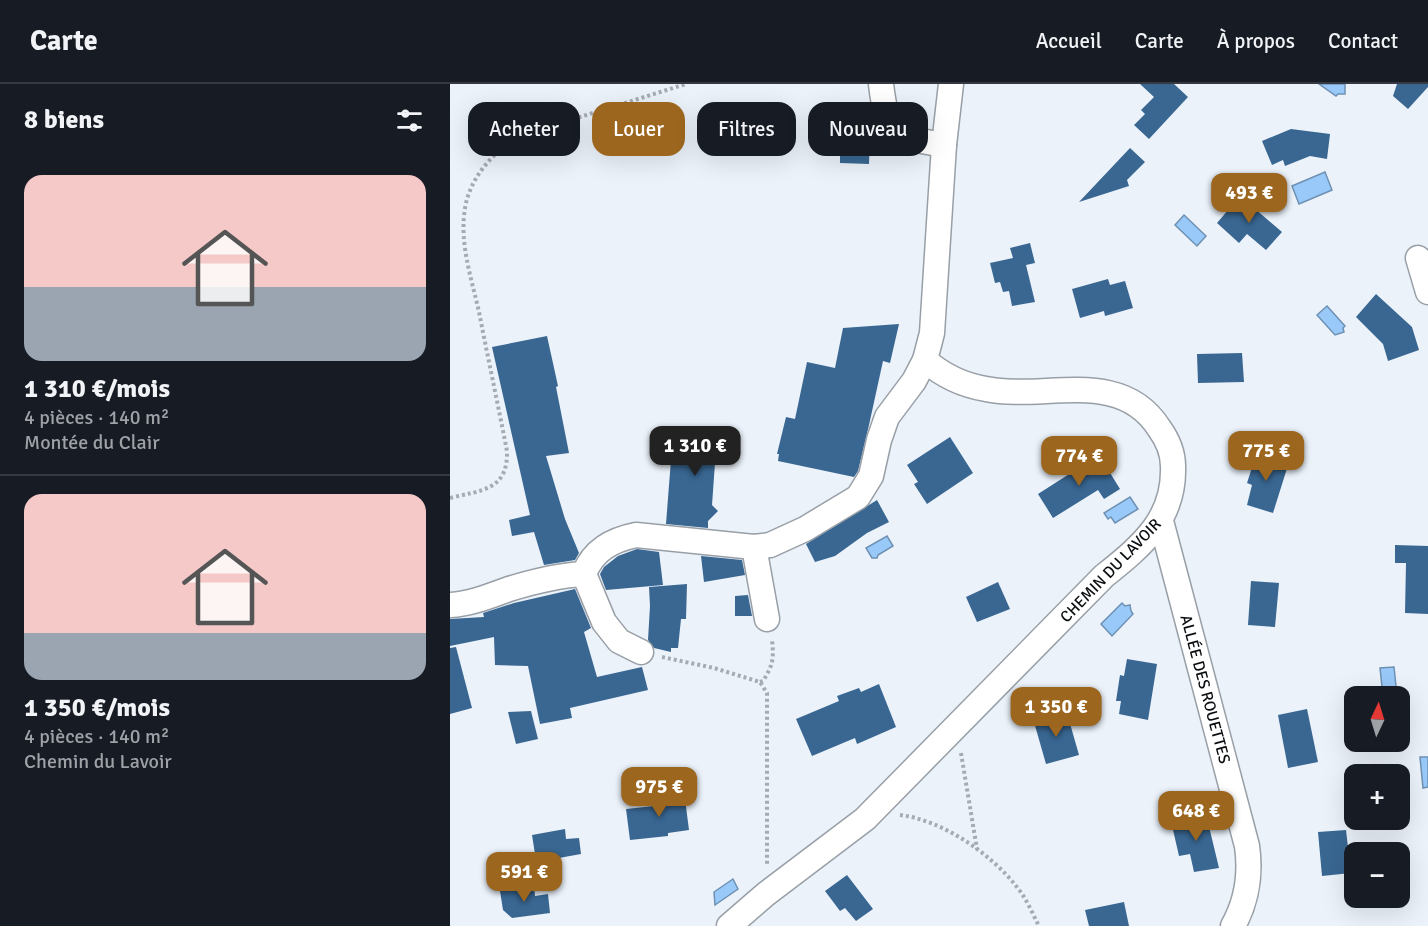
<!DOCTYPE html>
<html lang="fr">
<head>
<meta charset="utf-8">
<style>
  :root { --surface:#171b24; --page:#242831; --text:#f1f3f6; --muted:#9ea1a6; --line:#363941; --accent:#9c661f }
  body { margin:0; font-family:Signika,sans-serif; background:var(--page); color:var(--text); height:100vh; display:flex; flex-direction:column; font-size:22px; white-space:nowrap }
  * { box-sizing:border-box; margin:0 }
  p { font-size:20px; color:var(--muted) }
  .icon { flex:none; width:33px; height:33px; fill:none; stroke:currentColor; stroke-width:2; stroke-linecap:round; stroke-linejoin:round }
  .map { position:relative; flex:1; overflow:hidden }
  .side { display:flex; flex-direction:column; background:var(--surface); width:450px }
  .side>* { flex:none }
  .banner { position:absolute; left:18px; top:18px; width:570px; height:54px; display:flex; gap:12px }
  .needle { width:39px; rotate:4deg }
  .tools { position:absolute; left:894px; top:602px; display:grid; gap:12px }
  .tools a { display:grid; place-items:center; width:66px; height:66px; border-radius:12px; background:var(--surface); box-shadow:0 6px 24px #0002; font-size:30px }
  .price { position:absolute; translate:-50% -51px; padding:0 14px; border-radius:12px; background:var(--accent); color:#fff; font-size:20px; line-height:39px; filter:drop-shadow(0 2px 3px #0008) }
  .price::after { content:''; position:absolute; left:50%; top:36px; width:18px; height:14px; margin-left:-9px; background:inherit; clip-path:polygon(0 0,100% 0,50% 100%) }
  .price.current { background:#222; color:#fff }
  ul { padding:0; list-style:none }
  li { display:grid; align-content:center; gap:12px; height:318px; padding:0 24px }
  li+li { border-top:2px solid var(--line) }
  li span { display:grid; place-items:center; height:186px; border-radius:18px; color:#555 }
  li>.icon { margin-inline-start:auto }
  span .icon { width:108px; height:108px; fill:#fffc; stroke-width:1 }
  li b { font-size:26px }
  h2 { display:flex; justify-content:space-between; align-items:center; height:72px; padding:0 24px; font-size:26px }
  .chip { padding:0 21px; border-radius:18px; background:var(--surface); box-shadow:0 6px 24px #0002; font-size:21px; line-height:54px }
  .chip.current { background:var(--accent); color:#fff }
  header { display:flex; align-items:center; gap:36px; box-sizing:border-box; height:84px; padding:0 30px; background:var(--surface); border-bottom:2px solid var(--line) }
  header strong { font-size:28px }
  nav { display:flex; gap:33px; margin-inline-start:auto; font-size:21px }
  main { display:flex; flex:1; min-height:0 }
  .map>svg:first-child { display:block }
</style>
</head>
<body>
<header>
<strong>Carte</strong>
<nav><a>Accueil</a><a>Carte</a><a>À propos</a><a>Contact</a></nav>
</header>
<main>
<section class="side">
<h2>8 biens<svg class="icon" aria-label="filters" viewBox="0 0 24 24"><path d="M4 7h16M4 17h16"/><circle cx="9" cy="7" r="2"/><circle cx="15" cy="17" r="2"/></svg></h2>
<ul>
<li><span style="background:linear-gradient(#f6c9c9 60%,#9aa5b1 0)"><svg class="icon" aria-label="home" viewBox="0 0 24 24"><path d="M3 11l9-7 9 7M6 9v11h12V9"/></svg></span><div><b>1 310 €/mois</b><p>4 pièces · 140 m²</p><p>Montée du Clair</p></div></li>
<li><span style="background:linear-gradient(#f6c9c9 75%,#9aa5b1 0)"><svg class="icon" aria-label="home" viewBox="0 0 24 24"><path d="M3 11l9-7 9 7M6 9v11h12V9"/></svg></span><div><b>1 350 €/mois</b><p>4 pièces · 140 m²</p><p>Chemin du Lavoir</p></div></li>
</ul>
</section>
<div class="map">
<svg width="978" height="842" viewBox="0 0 978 842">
  <rect width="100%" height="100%" fill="#ebf2fa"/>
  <g fill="#99c9f9" stroke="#6e91b3" stroke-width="1.5">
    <path d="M869,0H895V10H888L886,12Z"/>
    <path d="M875,88L882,106L849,120L842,102Z"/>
    <path d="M734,131L756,152L747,162L725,141Z"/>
    <path d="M877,222L895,242L893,244L894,248L885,251L867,231Z"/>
    <path d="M680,413L688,425L665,439L661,433L658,435L654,429Z"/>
    <path d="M437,452L443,462L428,471L427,474H422L416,464Z"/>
    <path d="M672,519L675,522L680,521L681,527L683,530L662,552L651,540Z"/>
    <path d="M944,583L947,612H933L930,584Z"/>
    <path d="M970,673H978V703L973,704Z"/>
    <path d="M283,795L288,805L265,821L264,808Z"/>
  </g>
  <g fill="#396792">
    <path d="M690,0H724L738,13L699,55L684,41L695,30L691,26L704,13Z"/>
    <path d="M947,0H978V3L958,25L943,12Z"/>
    <path d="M369,41L392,42V50L420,51L419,80L390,79V72L367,70Z"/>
    <path d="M841,45L880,50L877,75L860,72L835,82L833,76L822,81L812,57Z"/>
    <path d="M680,64L695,78L677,96L679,102L629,118Z"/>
    <path d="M790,112L832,148L816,166L797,150L789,159L767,139Z"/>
    <path d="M580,159L585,179L576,181L585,218L562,222L559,207L553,208L550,198L545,199L540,179L563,174L560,164Z"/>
    <path d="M658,195L660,201L675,197L683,224L655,232L654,227L630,234L622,205Z"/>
    <path d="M926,210L962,243L969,266L938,277L933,260L906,233Z"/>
    <path d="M449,240L440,279L433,277L419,341L408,387L404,393L328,377L329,370H327L336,333L345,335L357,278L385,284L393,244Z"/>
    <path d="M97,252L108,302L106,303L119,369L96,372L115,435L129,469L125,476L94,481L84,448L62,452L59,436L80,431L42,263Z"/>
    <path d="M792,269L794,298L748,299L747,270Z"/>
    <path d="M238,342L282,344L281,366L266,365L262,421L268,427L258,437V444L216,440L222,363L237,364Z"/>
    <path d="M500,353L523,389L477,420L464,400L468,398L457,381Z"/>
    <path d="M807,368L839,378L823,429L797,421L802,401L797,399Z"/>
    <path d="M649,371L670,405L654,415L648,406L603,434L588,410Z"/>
    <path d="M427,416L439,438L417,449L385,472L365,478L356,460Z"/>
    <path d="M945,461L978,462V530L955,529L956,479H945Z"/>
    <path d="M187,465L209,468L213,501L156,506L150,490L154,483L168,472Z"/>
    <path d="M251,472L292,476L295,491L254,498Z"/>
    <path d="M801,497L829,499L825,543L798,541Z"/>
    <path d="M548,498L560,525L527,538L516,513Z"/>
    <path d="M237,500L236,535H231L228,564H221V568L204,564L198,556L200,522L199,503Z"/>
    <path d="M125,505L141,544L134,548L147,593L192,583L198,606L120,624L122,634L90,640L78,582L45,581L44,553L0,562V535L34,533L33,529L64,519Z"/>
    <path d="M298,511L302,532H285V512Z"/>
    <path d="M6,563L22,624L0,630V564Z"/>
    <path d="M677,575L707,580L698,636L669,630L671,617H666L670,591L674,592Z"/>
    <path d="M429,600L446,643L407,660L405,654L362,672L346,635L389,617L387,612L409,604L411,608Z"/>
    <path d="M857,625L868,678L838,684L828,631Z"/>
    <path d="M81,627L88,655L66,660L58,628Z"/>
    <path d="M617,629L629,671L596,680L584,638Z"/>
    <path d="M234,707L239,746L218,749V752L180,756L176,725L214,721L212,710Z"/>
    <path d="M756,730L769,784L744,788L740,770L729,772L721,737Z"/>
    <path d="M115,745L116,755L129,754L131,770L92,777L85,770L82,751Z"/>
    <path d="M896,746L901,789L872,792L868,748Z"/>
    <path d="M397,791L423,825L406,837L395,824L390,827L375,807Z"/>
    <path d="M84,802L85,812L98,810L100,829L62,834L53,826L50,807Z"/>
    <path d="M674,818L679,842H639L635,826Z"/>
  </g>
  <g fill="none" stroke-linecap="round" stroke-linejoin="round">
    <defs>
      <g id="minor">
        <path d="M431,0C437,52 446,53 494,61"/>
        <path d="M968,174L978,208"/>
        <path d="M711,437L797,762C801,790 797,817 783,842"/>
        <path d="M304,463L317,535"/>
        <path d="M134,490L154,538L169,557L191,568"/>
        <path d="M0,521C20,520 40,512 59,505C82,498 109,491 134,490C143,466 162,456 186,451L304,463L320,461L355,445L408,413L421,392L429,356L437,333L464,297L475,276L482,249L494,61L501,0"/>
        <path d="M279,842L316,810L415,735L654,492C693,461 725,434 723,382C723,368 717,355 709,344C670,283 594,317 536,305C512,301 493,292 475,276"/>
      </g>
    </defs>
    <use href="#minor" stroke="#989fa6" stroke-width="27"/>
    <g stroke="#a6abb2" stroke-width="4" stroke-dasharray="3 3" stroke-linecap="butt">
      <path d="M0,414C31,406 58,407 57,367C48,321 38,274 29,228C21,192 8,156 16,119C23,90 44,68 69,52L236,0"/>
      <path d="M212,573L264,584L310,598L317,609V782"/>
      <path d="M310,598L313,597C323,581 324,575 322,556"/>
      <path d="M511,669L527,765"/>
      <path d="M450,731C492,736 540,769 566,802C576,813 582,829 589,842"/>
    </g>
    <use href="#minor" stroke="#fff" stroke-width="24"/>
  </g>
  <g text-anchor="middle" stroke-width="4.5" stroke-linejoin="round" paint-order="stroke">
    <g font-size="16" fill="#0b0e10" stroke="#fff">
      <text transform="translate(660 486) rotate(-46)" y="6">CHEMIN DU LAVOIR</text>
      <text transform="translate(756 605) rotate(75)" y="6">ALLÉE DES ROUETTES</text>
    </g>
  </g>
</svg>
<div class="tools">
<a><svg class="needle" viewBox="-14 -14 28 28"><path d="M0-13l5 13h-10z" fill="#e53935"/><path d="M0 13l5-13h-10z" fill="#9ea1a6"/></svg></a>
<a>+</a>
<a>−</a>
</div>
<b class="price" style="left:799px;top:140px">493 €</b>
<b class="price current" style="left:245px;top:393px">1 310 €</b>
<b class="price" style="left:816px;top:398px">775 €</b>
<b class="price" style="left:629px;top:403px">774 €</b>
<b class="price" style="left:606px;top:654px">1 350 €</b>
<b class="price" style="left:209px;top:734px">975 €</b>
<b class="price" style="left:746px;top:758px">648 €</b>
<b class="price" style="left:74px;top:819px">591 €</b>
<div class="banner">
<a class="chip">Acheter</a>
<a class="chip current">Louer</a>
<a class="chip">Filtres</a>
<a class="chip">Nouveau</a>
</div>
</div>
</main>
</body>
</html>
